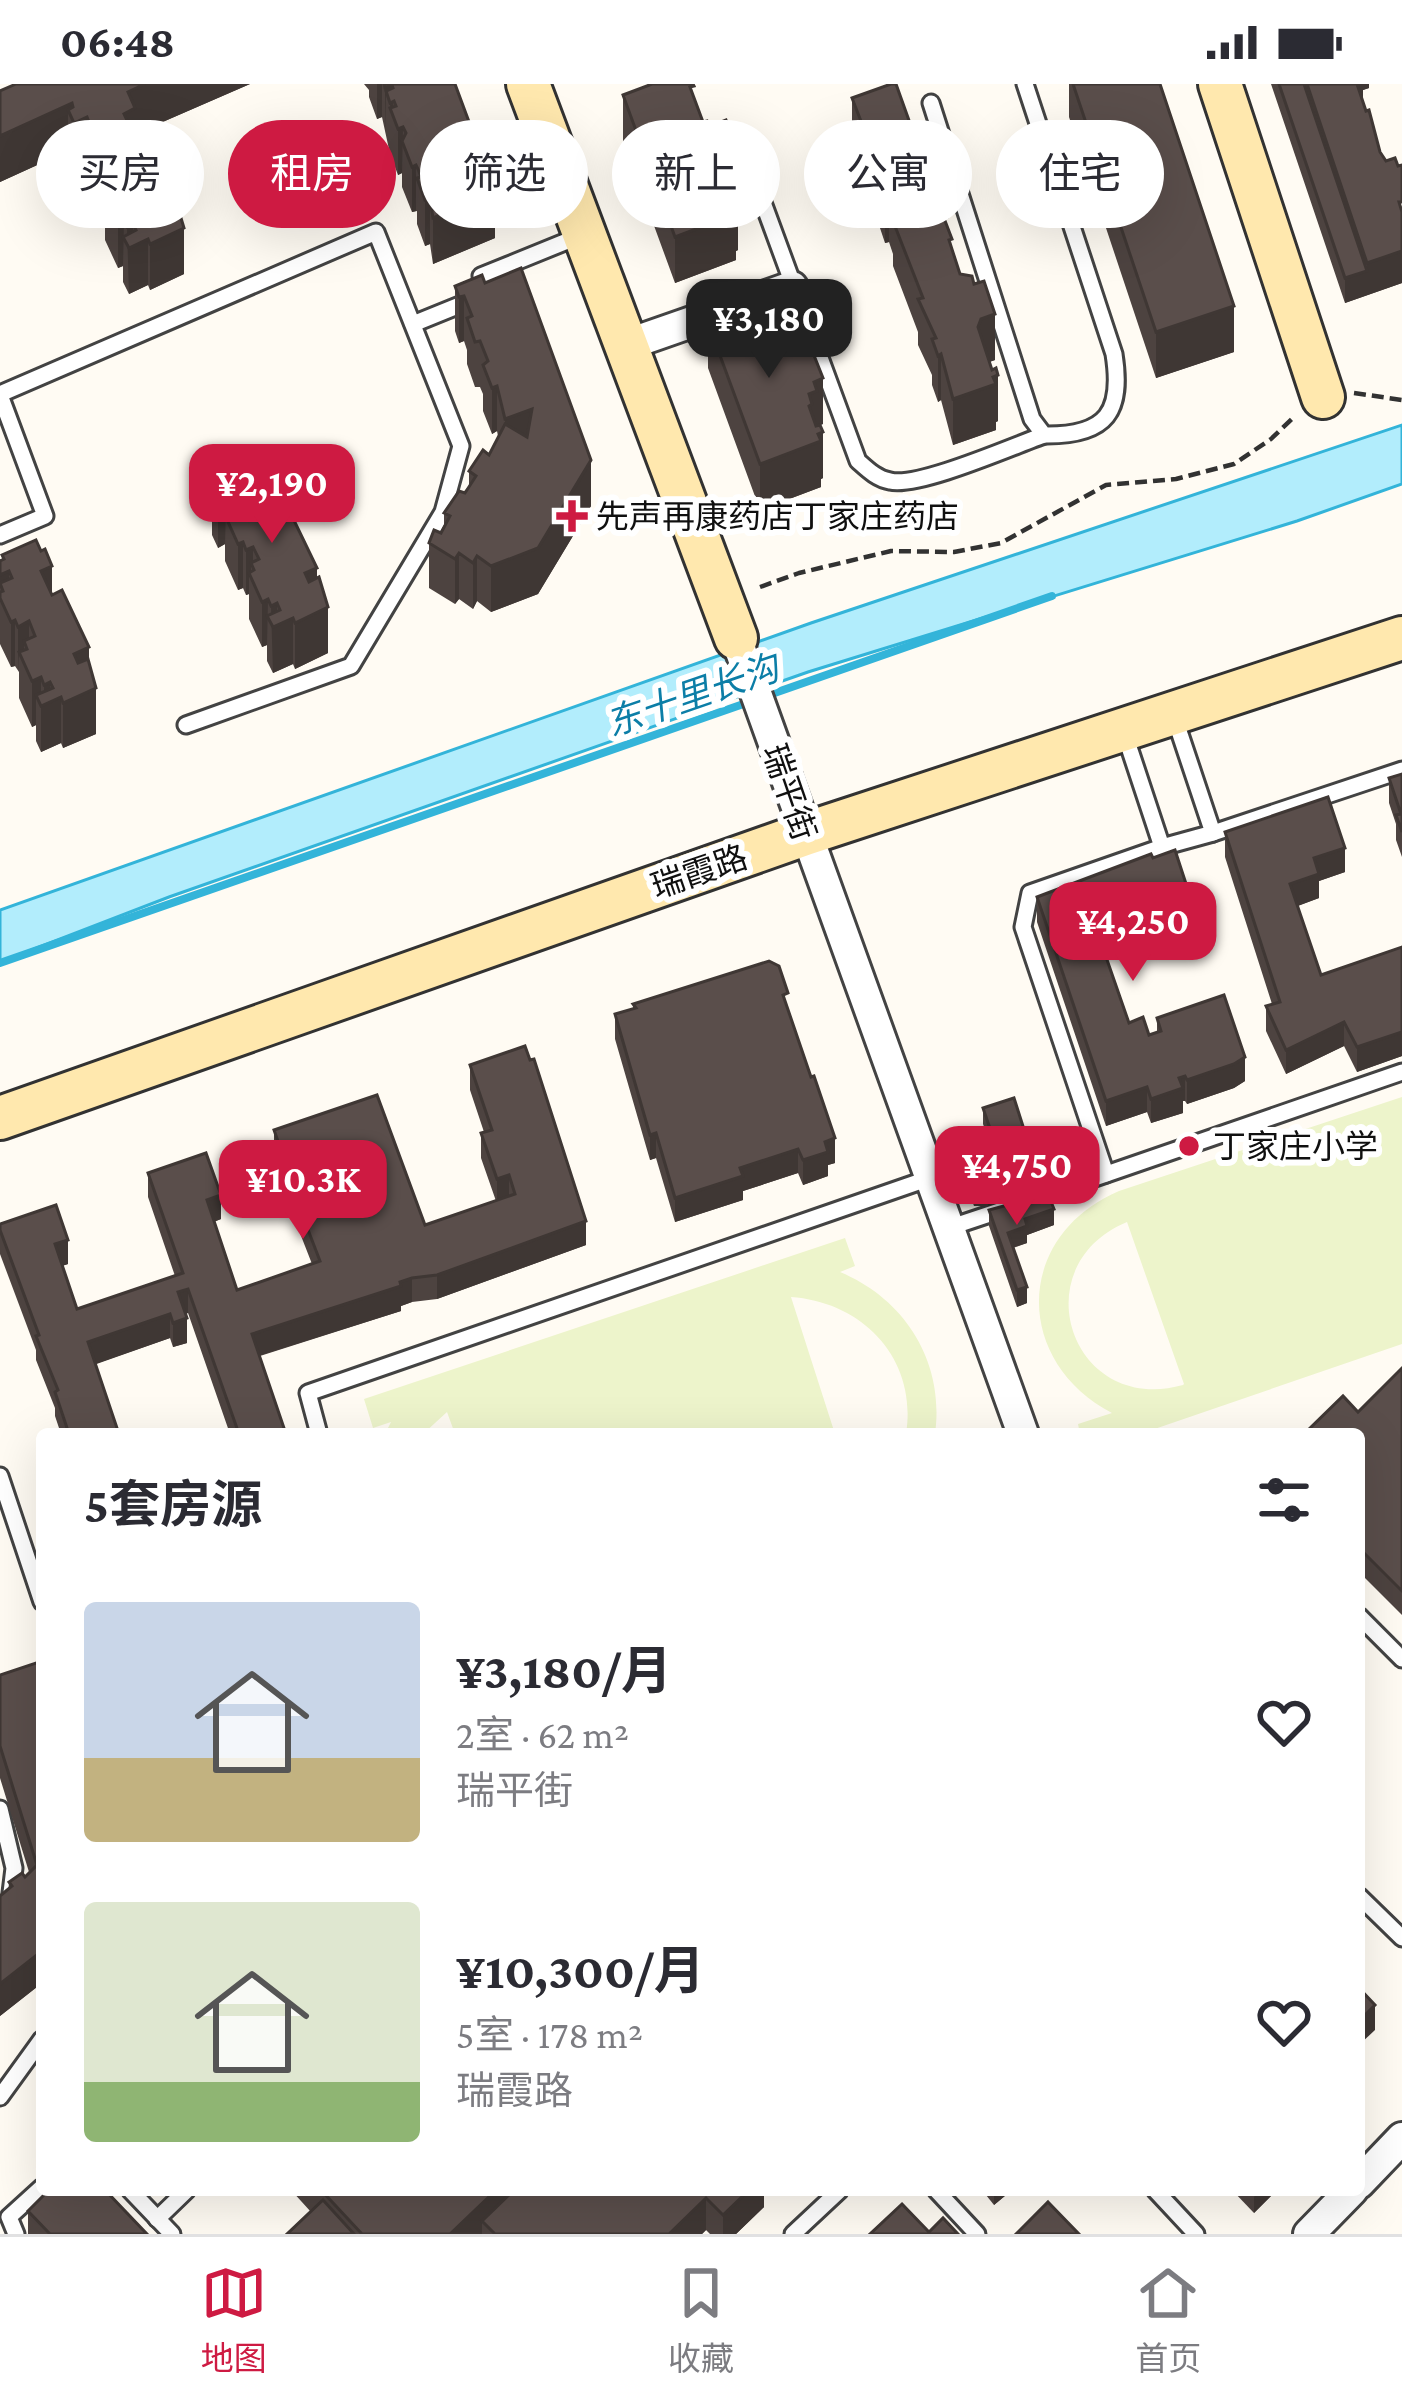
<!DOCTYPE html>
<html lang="zh">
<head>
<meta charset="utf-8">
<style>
  :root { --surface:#fff; --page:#f2f2f3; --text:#2b2b33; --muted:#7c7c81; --line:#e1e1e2; --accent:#ce1a42 }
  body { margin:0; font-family:"Crimson Pro","Noto Sans SC",serif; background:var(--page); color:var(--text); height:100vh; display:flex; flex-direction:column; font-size:45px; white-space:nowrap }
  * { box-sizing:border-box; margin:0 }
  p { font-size:39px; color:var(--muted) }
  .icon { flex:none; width:66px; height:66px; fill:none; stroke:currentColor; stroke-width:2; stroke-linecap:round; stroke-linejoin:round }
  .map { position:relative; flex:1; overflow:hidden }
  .side { position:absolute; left:36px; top:1344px; width:1329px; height:768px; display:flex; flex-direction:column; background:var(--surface); border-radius:12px; box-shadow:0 12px 48px #0002 }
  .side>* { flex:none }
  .hud { position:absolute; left:36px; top:36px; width:1332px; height:108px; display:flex; gap:24px }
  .price { position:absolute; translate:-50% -102px; padding:0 27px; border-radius:24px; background:var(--accent); color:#fff; font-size:39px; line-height:78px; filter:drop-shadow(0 3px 6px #0008) }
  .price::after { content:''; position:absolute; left:50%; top:72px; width:36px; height:27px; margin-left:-18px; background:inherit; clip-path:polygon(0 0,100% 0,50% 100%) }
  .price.current { background:#222; color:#fff }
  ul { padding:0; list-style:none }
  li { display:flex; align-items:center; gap:36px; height:300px; padding:0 48px }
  li span { display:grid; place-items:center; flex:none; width:336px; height:240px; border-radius:12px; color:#555 }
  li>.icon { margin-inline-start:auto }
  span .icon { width:144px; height:144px; fill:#fffc; stroke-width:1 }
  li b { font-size:51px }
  h2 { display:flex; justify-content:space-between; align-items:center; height:144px; padding:0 48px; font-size:51px }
  .pill { padding:0 42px; border-radius:54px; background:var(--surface); box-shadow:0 12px 48px #0002; font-size:42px; line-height:108px }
  .pill.current { background:var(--accent); color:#fff }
  .status { display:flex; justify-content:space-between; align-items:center; height:84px; padding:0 60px; background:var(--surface); direction:ltr }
  .status svg { height:33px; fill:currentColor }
  .menu { display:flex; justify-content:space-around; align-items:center; height:168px; border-top:3px solid var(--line); background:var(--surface); font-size:33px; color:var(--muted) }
  .menu a { display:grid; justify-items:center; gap:6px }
  .menu .current { color:var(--accent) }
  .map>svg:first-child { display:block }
</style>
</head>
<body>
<div class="status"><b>06:48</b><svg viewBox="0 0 49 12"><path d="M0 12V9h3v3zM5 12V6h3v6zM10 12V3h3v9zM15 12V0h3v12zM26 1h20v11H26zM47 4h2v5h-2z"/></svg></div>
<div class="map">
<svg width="1402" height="2150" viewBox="0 0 1402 2150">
  <rect width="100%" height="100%" fill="#fffbf3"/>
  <g fill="#edf4cb" fill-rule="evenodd">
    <path d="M1402,1013V1260L1140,1350H1080L1078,1340L1112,1329C1013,1277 1014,1152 1119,1107ZM1127,1138L1184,1300L1183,1301C1071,1332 1021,1182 1127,1138Z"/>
    <path d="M845,1154L855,1182L840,1188C905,1215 945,1278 935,1350H906C918,1275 863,1218 791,1213L835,1350H455L447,1328L423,1350H385L391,1338L373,1344L364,1315Z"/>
  </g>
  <path fill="#b2edfc" stroke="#33b4d9" stroke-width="3" d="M1402,341V400L1297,437L808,588L169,813L0,878V826L811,539Z"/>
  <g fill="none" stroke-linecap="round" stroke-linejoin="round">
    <g stroke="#33b4d9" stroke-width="8">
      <path d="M766,612L1052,512"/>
      <path d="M0,879L752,617"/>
    </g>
    <defs>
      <g id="lane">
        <path d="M931,19L1032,335L1044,351C1108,352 1123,327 1114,270L1025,0"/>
        <path d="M740,56L858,377C867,385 877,395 890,397C918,404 1013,362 1044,351"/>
        <path d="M413,240L487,210L481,192L582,151"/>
        <path d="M0,310L376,148L461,362L443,428L351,582L186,641"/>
        <path d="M0,311L45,432L0,451"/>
        <path d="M1124,648L1162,763L1213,749L1175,635"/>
        <path d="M1213,749L1402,686"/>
        <path d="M1106,1090L1023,843L1030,809L1162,763"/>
        <path d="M1031,1116L1402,988"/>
        <path d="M948,1144L1008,1124"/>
        <path d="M319,1350L308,1309L930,1094"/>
        <path d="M0,1392L42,1518"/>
        <path d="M1359,1532L1402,1575"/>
        <path d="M0,1725L14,1784L10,1817L0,1823"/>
        <path d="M1359,1812L1402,1854"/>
        <path d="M0,2013L42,1955"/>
        <path d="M130,2106L172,2150"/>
        <path d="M936,2106L977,2150"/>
        <path d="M1155,2106L1196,2150"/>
        <path d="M157,2135L187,2106"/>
        <path d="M16,2150L9,2133L42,2103"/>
        <path d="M793,2150L840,2106"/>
      </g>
      <g id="street">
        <path d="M626,261L792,203"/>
        <path d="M736,554L1023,1350"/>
        <path d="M1359,2099L1402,2054"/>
        <path d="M1309,2150L1352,2106"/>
      </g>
      <g id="secondary">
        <path d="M528,0L736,554"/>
        <path d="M1220,0L1323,313"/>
        <path d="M0,1034L805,750L1402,554"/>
      </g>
    </defs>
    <use href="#lane" stroke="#434343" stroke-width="21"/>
    <use href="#street" stroke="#434343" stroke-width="36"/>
    <use href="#secondary" stroke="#323232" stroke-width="48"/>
    <g stroke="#323232" stroke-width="4.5" stroke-dasharray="12 6" stroke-linecap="butt">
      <path d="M1354,309L1402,316"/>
      <path d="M760,503L799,489L891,467L954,468L1001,459L1106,401L1176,395L1234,380L1271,355L1295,332"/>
    </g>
    <use href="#lane" stroke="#fff" stroke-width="15"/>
    <use href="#street" stroke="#fff" stroke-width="30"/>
    <use href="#secondary" stroke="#ffe8ae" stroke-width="42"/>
  </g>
  <g fill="#4d4340">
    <path d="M250,0L135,50V53L172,115L184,190L150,206L148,201L129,210L123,198V182L118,184L105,156V131L102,132L99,125L94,127L81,98V81L74,84L68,67L0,98V7Z"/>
    <path d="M364,0H455L495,154L433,180L430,160L425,162L417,140V127L412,128L402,103V89L398,91L390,70L382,33L377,35L369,13V6Z"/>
    <path d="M1069,0H1160L1234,268L1156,294L1069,33Z"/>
    <path d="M1271,0H1369V4L1363,6L1362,16L1402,199L1345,219Z"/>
    <path d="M623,11L694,14L703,38L738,112L735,113L738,166L736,167V176L675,199L623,57Z"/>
    <path d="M852,14L916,56L949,134L944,135L960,190L995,276L989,278L998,337L996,338V346L953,361L941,316L938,318L932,301V291L918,261V248L893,182V170L889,158L885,159L879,141V129L852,60Z"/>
    <path d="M482,191L591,422L538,510L491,528L477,517L473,525L459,515L455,520L429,504V459L441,449L444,442V429L469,402V387L489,371L498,352L497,347L492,350L483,327V310L480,303H475L467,280V266L464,257L459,259L455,247V202Z"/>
    <path d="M708,239L779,241L788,266L823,340L820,341L823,394L821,395V403L760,426L708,284Z"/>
    <path d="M268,388L279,403V433L317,495L328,569L295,585L293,580L273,589L267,577V561L262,563L249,535V510L246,511L243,504L238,506L225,477V460L218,464L212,451V405L229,397V393Z"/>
    <path d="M2,471L52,511L89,578L96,650L63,664L61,659L41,668L36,657V641L32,643L19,614V588L15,582L11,583L0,560V477L2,476Z"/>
    <path d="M1402,690V773L1396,756V740L1389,719V694Z"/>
    <path d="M1225,748L1345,788L1319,797V814L1297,822L1321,891L1402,863V972L1357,988L1344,962L1286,990L1266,947V922L1272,920L1225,773Z"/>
    <path d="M1037,813L1191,839L1105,868L1129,939L1149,951L1157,948V934L1245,997L1234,1004L1187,1020L1185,1017H1183V1029L1151,1039L1147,1028L1106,1042L1037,838Z"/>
    <path d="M633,920L788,925L835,1079L828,1081V1092L803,1101L798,1089L743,1107V1116L675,1138L656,1074L650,1076L615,955V930L633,925Z"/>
    <path d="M470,981L586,1161L437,1215L412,1218L401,1222V1227L260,1272L286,1350H230L188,1229L185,1230L187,1259L173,1263L170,1254L95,1280L119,1350H61L55,1332V1324L36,1276V1266L0,1170V1140L68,1180L62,1182L77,1225L175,1192L148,1113V1089L221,1135L214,1138L237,1206L312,1180L282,1103V1093L274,1071V1046L425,1141L496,1117L481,1074V1049L484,1048L470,1006Z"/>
    <path d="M983,1024L1028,1074L1001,1083L1024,1108L1004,1112V1117L988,1122H974L955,1072V1056L981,1086L997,1080L983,1040Z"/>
    <path d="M989,1126L1054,1141L1027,1151V1159L1013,1164L1027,1219L1017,1223L989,1142Z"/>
    <path d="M1402,1284V1531L1359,1488V1350Z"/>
    <path d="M42,1577V1899L0,1932L9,1798L25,1793L29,1788L0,1694V1591Z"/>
    <path d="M291,2106H764V2123L736,2150H710L706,2146L702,2150H287L311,2128Z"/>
    <path d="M982,2106H1012L994,2121Z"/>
    <path d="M1232,2106H1271V2112L1254,2129Z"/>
    <path d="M28,2127L147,2150H28Z"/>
  </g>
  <g fill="#3f3734">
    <path d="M145,0H250L135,50V70L124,30L128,8Z"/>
    <path d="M377,0H382V33L377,35Z"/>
    <path d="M1354,0H1369V4L1363,6V15Z"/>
    <path d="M392,1L394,35L386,7L385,50V4Z"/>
    <path d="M72,19V36L68,26V67L0,98V52Z"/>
    <path d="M87,33V65L86,50L82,42L81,81L74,84V39Z"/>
    <path d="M403,43L402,89L398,91V45Z"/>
    <path d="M738,67V112L733,115V122L738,121V166L736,167V176L675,199V153L724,82L729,70Z"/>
    <path d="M99,79V125L94,127V81Z"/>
    <path d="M416,81V127L412,128V83Z"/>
    <path d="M109,84V104L106,100V113L105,110V131L102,132V86Z"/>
    <path d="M949,88V134L941,136L934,108L938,91Z"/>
    <path d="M172,105V150L184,144V190L150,206V160L160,111Z"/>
    <path d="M495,108V154L433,180V134Z"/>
    <path d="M889,112V158L885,159V113Z"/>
    <path d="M430,115V160L425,162V116Z"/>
    <path d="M124,136L123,182L118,184V139Z"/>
    <path d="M133,140V162L148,155V201L129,210L127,143Z"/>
    <path d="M1402,167V199L1345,219V194L1367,187V179Z"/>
    <path d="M464,212V257L459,259V213Z"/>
    <path d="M1234,222V268L1156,294V248Z"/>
    <path d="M995,230V276L981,281L978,243L981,235Z"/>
    <path d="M941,270V316L938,318V272Z"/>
    <path d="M998,291V337L996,338V346L953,361V315Z"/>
    <path d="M823,294V340L817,342L818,350L823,348V394L821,395V403L760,426V380L809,310L814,298Z"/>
    <path d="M497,302V347L492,350V304Z"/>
    <path d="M532,325V370L505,380V335Z"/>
    <path d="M591,376V422L538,510L491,528V482Z"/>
    <path d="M279,403V449L268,409Z"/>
    <path d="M231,412V445L230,429L226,421L225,460L218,464V418Z"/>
    <path d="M243,458V504L238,506V460Z"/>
    <path d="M253,463V483L251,479V492L249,489V510L246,511V466Z"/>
    <path d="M459,469V515L455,520V475Z"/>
    <path d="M477,472V517L473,525V479Z"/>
    <path d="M52,482V528L41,487Z"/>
    <path d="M317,484V529L328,523V569L295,585V539L305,489Z"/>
    <path d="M9,487V532L0,501V491Z"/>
    <path d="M268,515L267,561L262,563V518Z"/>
    <path d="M277,519V541L293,534V580L273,589L271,522Z"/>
    <path d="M15,536V582L11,583V538Z"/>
    <path d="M29,537V583L27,565L24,557V579L19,568L18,588V543Z"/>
    <path d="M89,563V607L96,604V650L63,664V619L74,570Z"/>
    <path d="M41,593V622L36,611V641L32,643V597Z"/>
    <path d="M50,598V618L61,613V659L41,668V622L44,621V601Z"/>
    <path d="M1345,764V788L1319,797V814L1290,825V800L1314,774Z"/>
    <path d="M1191,815V839L1097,871V847Z"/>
    <path d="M1344,938V962L1286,990V966Z"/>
    <path d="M1402,948V972L1357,988V963Z"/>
    <path d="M1245,973V997L1234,1004L1187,1020V996Z"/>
    <path d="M1185,992V1017H1183V1029L1151,1039V1015L1179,994Z"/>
    <path d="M1147,1003V1028L1106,1042V1017Z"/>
    <path d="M656,1049V1074L650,1076V1051Z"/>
    <path d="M835,1054V1079L828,1081V1092L803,1101V1076L825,1058Z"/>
    <path d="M1028,1058V1074L998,1084V1068Z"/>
    <path d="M798,1065V1089L743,1107V1116L675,1138V1114L740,1084Z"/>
    <path d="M509,1091V1115L497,1120V1095Z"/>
    <path d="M1024,1091V1108L1004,1112V1117L988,1122V1105L1003,1096Z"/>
    <path d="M221,1111V1135L207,1140V1116Z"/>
    <path d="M1054,1125V1141L1027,1151V1159L1008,1165V1149L1025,1135Z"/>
    <path d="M586,1137V1161L437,1215V1191Z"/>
    <path d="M68,1156V1180L55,1184V1160Z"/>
    <path d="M412,1194V1218L401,1222V1227L252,1274V1250Z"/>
    <path d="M1027,1203V1219L1017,1223V1206Z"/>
    <path d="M188,1205V1229L178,1233V1208Z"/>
    <path d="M170,1230V1254L88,1283V1258Z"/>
    <path d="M187,1234V1259L173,1263V1239Z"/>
    <path d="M42,1867V1899L0,1932V1900Z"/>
    <path d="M1375,1921V1946L1359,1961V1937Z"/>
    <path d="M496,2106H530L482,2137V2150H450Z"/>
    <path d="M749,2106H764V2123L736,2150H723V2131Z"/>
    <path d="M994,2106H1012L994,2121Z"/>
    <path d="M1260,2106H1271V2112L1254,2129V2113Z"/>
    <path d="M706,2114V2146L702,2150H669Z"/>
  </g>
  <g fill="#5a4e4b" stroke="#3f3734" stroke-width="3">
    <path d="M16,0H145L128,8L135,24L124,30L135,53L145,49L172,105L160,111L164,119L175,114L184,144L150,160L148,155L129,164L123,153L136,146L133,140L127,143L124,136L118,139L105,110L110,108L106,100L114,96L109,84L102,86L99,79L94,81L81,52L86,50L82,42L89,38L87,33L74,39L68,26L73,23L72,19L0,52V7Z"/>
    <path d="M384,0H455L495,108L433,134L430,115L425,116L417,94L421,93L418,85L416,81L412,83L402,57L406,49L403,43L398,45L390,24L396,22L394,17L390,19L386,7L393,4L392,1L385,4Z"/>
    <path d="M652,0H693L694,2L690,3L703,38L707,37L709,43L726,36L738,67L729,70L733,79L724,82L728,92L723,94L731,115L735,113L738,121L733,122L736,130L675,153L623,11Z"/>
    <path d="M891,0H896L916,56L919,55L922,60L937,54L949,88L938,91L941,99L936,101L934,108L952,155L949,156L960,190L972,192L974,200L984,197L995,230L981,235L978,243L992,286L996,284L998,291L993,293L996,300L953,315L941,270L938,272L932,255L936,254L918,215L923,214L893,137L897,135L889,112L885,113L879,96L883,94L852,14Z"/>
    <path d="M1073,0H1160L1234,222L1156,248Z"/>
    <path d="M1279,0H1304L1367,187L1345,194Z"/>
    <path d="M1307,0H1357L1366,27L1369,26L1380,68L1386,77L1395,74L1398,82L1402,81V118H1399L1402,128V167L1367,179Z"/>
    <path d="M521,184L591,376L538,464L491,482L477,472L473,479L459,469L455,475L429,459L434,446L441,449L450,432L444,429L459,407L465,409L476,392L469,387L483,366L489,371L505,340L527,353L532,325L505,335L497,302L492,304L483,281L488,277L480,257L475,258L467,234L472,232L464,212L459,213L455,202L482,191L485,199Z"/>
    <path d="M769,216L779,229L775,231L788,266L792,264L794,270L811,264L823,294L814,298L817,307L809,310L812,320L809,322L816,342L820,341L823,348L818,350L821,357L760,380L708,239Z"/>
    <path d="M263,377L268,388L272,387L279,403L268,409L279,433L290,428L317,484L305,489L309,498L319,493L328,523L295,539L293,534L273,543L267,532L280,526L277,519L271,522L268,515L262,518L249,489L254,486L251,479L259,475L253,463L246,466L243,458L238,460L225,431L230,429L226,421L234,418L231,412L218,418L212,405L231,397L229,393Z"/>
    <path d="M36,456L41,467L45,465L52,482L41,487L52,511L62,506L89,563L74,570L78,579L88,575L96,604L63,619L61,613L41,622L36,611L53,604L50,598L44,601L41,593L32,597L19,568L27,565L24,557L35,552L29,537L18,543L15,536L11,538L0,514V508L3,507L0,499L12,494L9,487L0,491V477L4,475L2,471Z"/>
    <path d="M1402,690V748L1396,731L1401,730L1389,694Z"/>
    <path d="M1328,713L1345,764L1314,774L1319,790L1290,800L1321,891L1402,863V948L1357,963L1344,938L1286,966L1266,922L1280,918L1225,748Z"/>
    <path d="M1175,766L1191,815L1097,847L1129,939L1143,933L1149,951L1161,947L1157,934L1224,911L1245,973L1234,980L1187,996L1185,992L1179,994L1183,1004L1151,1015L1147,1003L1106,1017L1037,813L1151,770L1153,774Z"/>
    <path d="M769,877L779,882L788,909L783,911L811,993L814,992L835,1054L825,1058L828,1068L803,1076L798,1065L740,1084L743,1092L675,1114L656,1049L650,1051L615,930L636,924L633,920Z"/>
    <path d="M525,962L530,976L534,975L586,1137L437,1191L412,1194L400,1198L401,1202L252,1250L286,1350H239L188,1205L178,1208L187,1234L173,1239L170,1230L88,1258L119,1350H69L55,1308L58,1306L36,1252L39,1251L0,1146V1140L56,1121L68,1156L55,1160L77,1225L183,1189L148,1089L206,1069L221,1111L207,1116L237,1206L320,1177L282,1078L285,1077L274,1046L377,1011L425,1141L515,1110L509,1091L497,1095L481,1049L492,1046L470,981Z"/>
    <path d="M1014,1014L1028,1058L998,1068L983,1024Z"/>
    <path d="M969,1051L981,1086L999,1080L1002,1086L1019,1079L1024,1091L1003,1096L1004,1101L988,1105H974L955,1056Z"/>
    <path d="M1048,1110L1054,1125L1025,1135L1027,1142L1008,1149L1027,1203L1017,1206L989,1126Z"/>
    <path d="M1402,1284V1507L1359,1464V1350H1304L1343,1312L1358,1328Z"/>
    <path d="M42,1577V1867L0,1900V1812L12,1802L9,1798L22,1789L25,1793L37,1781L0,1662V1591Z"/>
    <path d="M1359,1904L1375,1921L1359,1937Z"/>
    <path d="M49,2106H105L147,2150H50L28,2127Z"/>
    <path d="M321,2106H496L450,2150H362Z"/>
    <path d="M514,2106H749L723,2131L706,2114L669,2150H495L482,2137Z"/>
    <path d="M323,2116L354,2150H287Z"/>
    <path d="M1048,2118L1079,2150H1016Z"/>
    <path d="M902,2120L929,2148L943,2134L958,2150H870Z"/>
  </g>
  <g fill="#ce1a42" stroke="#fff" stroke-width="4.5">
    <path d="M566 414h12v12h12v12h-12v12h-12v-12h-12v-12h12z"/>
    <circle cx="1189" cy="1062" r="12"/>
  </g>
  <g text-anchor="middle" stroke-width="12" stroke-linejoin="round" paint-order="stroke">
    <g font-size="33" fill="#101010" stroke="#fff" text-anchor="start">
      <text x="596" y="444">先声再康药店丁家庄药店</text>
      <text x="1213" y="1074">丁家庄小学</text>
    </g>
    <g font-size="33" fill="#101010" stroke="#fff">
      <text transform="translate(790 708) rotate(71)" y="12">瑞平街</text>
      <text transform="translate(699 787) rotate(-19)" y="12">瑞霞路</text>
    </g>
    <g font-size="36" font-style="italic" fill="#0c7ea7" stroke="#fff">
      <text transform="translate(692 611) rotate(-19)" y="13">东十里长沟</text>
    </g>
  </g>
</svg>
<b class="price current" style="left:769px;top:297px">¥3,180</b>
<b class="price" style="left:272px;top:462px">¥2,190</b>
<b class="price" style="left:1133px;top:900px">¥4,250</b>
<b class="price" style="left:1017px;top:1144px">¥4,750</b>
<b class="price" style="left:303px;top:1158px">¥10.3K</b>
<div class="hud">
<a class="pill">买房</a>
<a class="pill current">租房</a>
<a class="pill">筛选</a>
<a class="pill">新上</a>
<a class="pill">公寓</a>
<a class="pill">住宅</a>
</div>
<section class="side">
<h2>5套房源<svg class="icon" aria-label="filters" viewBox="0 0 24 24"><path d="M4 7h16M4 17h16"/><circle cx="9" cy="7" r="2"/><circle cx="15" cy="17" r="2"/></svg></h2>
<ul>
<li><span style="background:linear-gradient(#c9d6e8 65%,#c2b280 0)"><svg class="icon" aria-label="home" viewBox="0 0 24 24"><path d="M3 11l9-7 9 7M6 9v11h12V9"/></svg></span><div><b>¥3,180/月</b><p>2室 · 62 m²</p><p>瑞平街</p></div><svg class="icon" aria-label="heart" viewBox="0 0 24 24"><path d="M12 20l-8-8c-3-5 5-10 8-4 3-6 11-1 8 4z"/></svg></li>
<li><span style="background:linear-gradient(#dfe7d0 75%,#8fb573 0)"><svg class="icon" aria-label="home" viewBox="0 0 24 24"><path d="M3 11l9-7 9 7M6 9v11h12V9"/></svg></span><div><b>¥10,300/月</b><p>5室 · 178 m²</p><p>瑞霞路</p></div><svg class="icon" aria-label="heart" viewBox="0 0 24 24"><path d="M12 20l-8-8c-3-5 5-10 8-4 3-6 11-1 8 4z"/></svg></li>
</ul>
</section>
</div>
<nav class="menu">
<a class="current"><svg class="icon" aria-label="map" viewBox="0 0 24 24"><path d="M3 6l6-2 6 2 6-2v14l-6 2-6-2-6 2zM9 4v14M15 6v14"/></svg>地图</a>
<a><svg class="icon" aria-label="saved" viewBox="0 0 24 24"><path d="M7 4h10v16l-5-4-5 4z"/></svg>收藏</a>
<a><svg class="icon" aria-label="home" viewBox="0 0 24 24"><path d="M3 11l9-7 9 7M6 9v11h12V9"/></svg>首页</a>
</nav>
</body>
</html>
